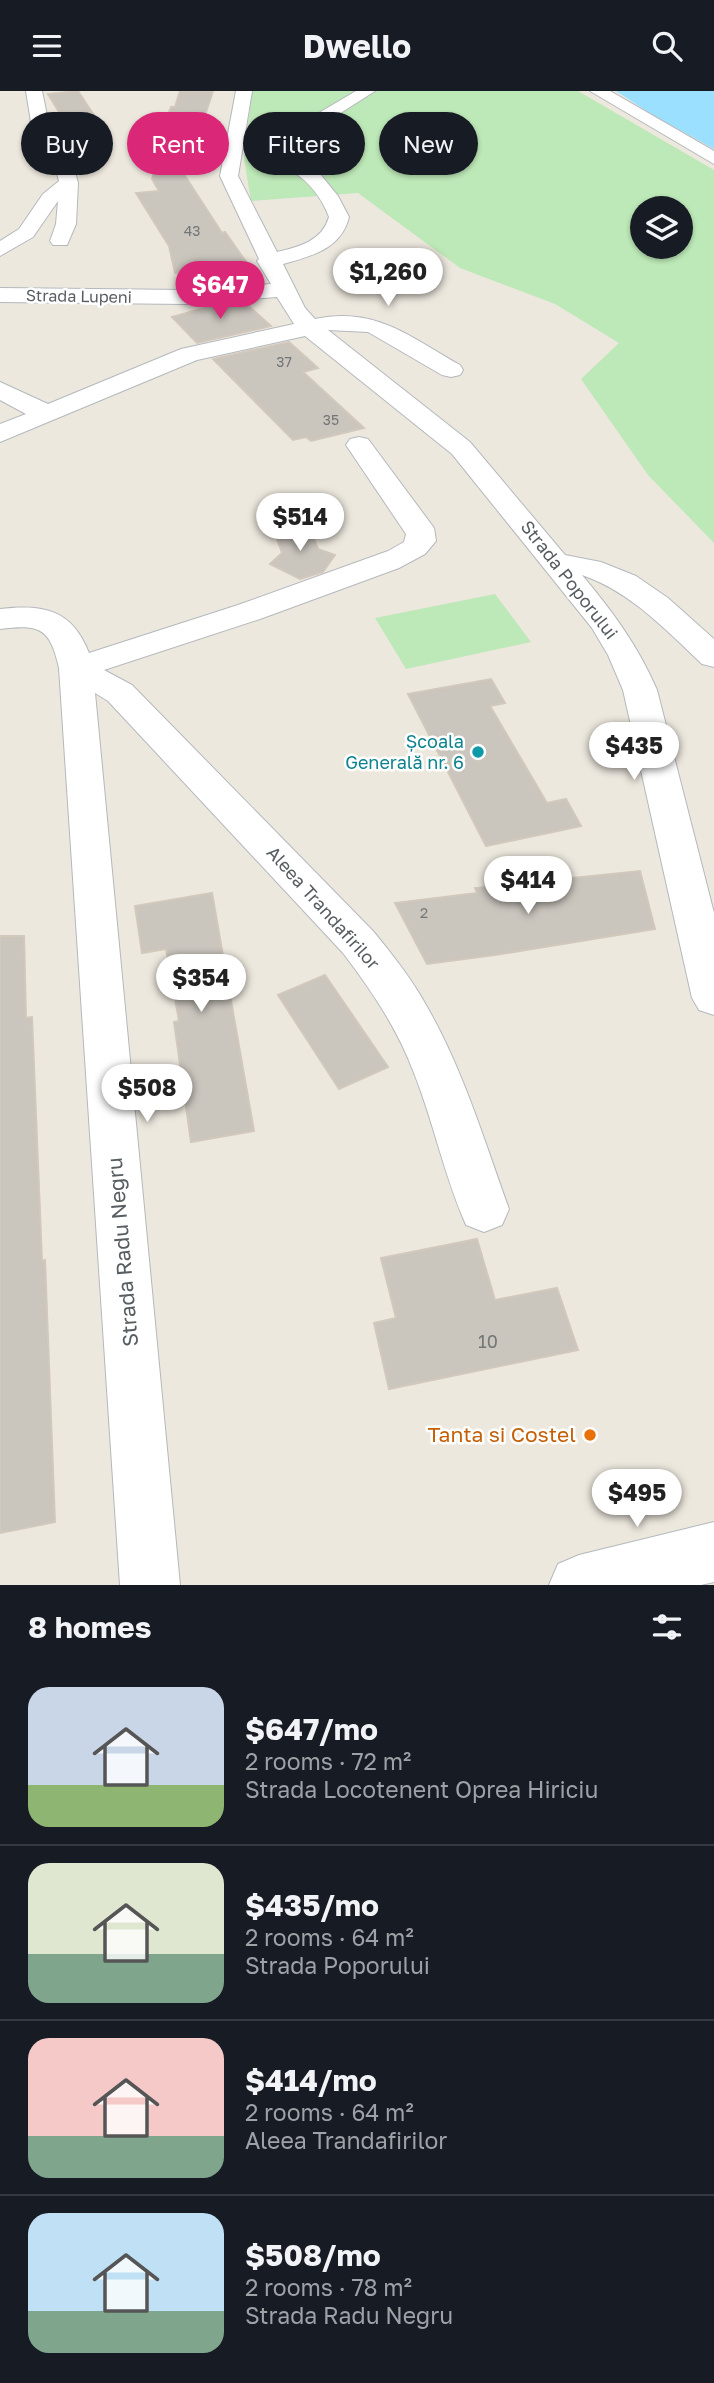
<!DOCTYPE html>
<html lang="en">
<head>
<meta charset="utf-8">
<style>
  :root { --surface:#171b24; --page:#20242c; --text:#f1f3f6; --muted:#9ea1a6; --line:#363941; --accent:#db2777 }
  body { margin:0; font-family:"Golos Text",sans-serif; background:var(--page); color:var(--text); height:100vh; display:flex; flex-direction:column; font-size:26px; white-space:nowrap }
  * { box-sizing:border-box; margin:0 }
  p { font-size:23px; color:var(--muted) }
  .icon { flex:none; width:38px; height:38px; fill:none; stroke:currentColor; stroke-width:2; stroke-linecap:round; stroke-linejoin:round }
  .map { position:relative; height:1494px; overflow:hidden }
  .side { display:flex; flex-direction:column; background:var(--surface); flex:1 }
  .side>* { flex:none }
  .banner { position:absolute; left:21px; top:21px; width:672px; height:63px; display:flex; gap:14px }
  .fabs { position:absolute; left:630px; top:105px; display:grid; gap:14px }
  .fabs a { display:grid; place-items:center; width:63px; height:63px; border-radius:50%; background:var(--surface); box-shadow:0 2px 5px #0004; font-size:35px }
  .price { position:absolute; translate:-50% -60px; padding:0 16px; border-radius:24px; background:#fff; color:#222; font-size:23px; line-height:46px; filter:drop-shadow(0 2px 4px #0008) }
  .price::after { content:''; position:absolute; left:50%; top:42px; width:21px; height:16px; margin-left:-10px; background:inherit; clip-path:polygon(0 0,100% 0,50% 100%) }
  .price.selected { background:var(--accent); color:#fff }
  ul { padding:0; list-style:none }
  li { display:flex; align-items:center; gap:21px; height:175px; padding:0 28px }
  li+li { border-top:2px solid var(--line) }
  li span { display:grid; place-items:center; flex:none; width:196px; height:140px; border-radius:21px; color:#555 }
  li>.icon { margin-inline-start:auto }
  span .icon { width:84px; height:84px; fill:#fffc; stroke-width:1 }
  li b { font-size:30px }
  h2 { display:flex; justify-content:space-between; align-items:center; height:84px; padding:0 28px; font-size:30px }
  .tag { padding:0 24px; border-radius:32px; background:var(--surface); box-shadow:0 2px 5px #0004; font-size:24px; line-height:63px }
  .tag.selected { background:var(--accent); color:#fff }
  header { display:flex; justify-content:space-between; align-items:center; height:91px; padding:0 28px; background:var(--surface); font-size:32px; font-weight:700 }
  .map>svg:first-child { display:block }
</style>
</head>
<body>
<header><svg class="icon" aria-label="menu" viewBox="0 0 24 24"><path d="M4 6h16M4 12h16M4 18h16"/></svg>Dwello<svg class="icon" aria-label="search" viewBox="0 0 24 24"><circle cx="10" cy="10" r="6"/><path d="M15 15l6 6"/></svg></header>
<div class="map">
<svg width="714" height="1494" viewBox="0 0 714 1494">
  <rect width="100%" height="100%" fill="#ede8de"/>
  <g fill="#bde8b7" fill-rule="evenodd">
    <path d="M252,0H578L714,79V452L648,384L581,288L619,252L555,213L460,177L358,102L251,110L244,68ZM642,117H681V156H642Z"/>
    <path d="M495,503L531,551L406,578L375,527Z"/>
  </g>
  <path fill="#9ce0ff" d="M616,0H714V58L651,23Z"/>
  <g fill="#cac5bd" stroke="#d2c8bc" stroke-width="2">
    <path d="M78,0L97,29L94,52L63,53L67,34L48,3Z"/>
    <path d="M180,0H213L185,85L222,142L225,141L249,175L175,182L169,155L136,102L159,100L152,88L157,74H146L156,47H160L171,16H175Z"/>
    <path d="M244,211L271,235L197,252L172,226L219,213Z"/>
    <path d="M289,251L318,277L303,281L364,337L311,350L306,346L293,349L213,268Z"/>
    <path d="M309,435L318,458L335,464L323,481L300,488L270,473L282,462L274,439Z"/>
    <path d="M491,588L505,612L490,615L547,712L566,708L581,735L486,755L408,603Z"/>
    <path d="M640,780L655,838L495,864L427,873L395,812L477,802L475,797Z"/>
    <path d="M212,802L254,1040L191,1051L174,931L179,930L166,858L142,862L135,815Z"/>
    <path d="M0,845H24L26,927L32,926L42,1170L45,1169L55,1431L0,1442Z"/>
    <path d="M325,884L388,976L339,998L278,904Z"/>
    <path d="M477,1148L495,1209L557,1197L578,1259L389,1298L374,1232L396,1227L381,1167Z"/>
  </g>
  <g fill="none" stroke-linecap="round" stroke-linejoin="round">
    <defs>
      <g id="minor">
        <path d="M26,0H42L52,49L72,70L78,92L76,133L67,154H53L50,150L56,133L58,110L33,146L0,165V150L19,138L43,103L59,90L54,72L34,50Z"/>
        <path d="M236,0H252L238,85L277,161C299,156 322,150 329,126C322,108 310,91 293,81C282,74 273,72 266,60L280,45L356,0H375L292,53L284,61L320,83L338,105L349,126C341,158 312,165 283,173L305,217L315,228C375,215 410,246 460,274L463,279L460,284L451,286L442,284L368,241L328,239L470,351L565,464L601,471L636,485L668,507L714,548V576L702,573C666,539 631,501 582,484C613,521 638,555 657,599L714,822V924L699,919L692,907L623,599L608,564L592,537L452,363L305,245L197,269L0,351V333L26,323L0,309V291L48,313L181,258L294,233L277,206L186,213L0,211V197L186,199L271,193L257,170L259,168L220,85Z"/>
        <path d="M590,0H610L714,60V73Z"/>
        <path d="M359,346L368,348L434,437L436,450L425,463L399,477L260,528L104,579L132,594L373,840C392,863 411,887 426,914C463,978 484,1049 509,1118L502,1134L484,1141L466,1134C444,1085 434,1032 414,982C397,937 372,900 343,862L108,610L95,602L180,1494H120L59,577C50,537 40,533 0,538V518C43,513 72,518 89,562L238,514L388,460L404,451L406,443L346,354L350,348Z"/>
        <path d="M714,1431V1491L701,1494H549L558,1473L579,1464Z"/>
      </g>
    </defs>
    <use href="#minor" stroke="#b4b8bd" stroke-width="2"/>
    <use href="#minor" fill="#fff" fill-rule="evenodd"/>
  </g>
  <circle fill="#0f9aa8" stroke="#fff" stroke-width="2.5" cx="478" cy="661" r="7"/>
  <circle fill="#e8710a" stroke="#fff" stroke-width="2.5" cx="590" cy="1344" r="7"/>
  <g text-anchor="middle" stroke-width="5" stroke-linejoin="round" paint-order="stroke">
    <g font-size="14" fill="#747778">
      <text x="192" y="145">43</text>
      <text x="284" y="276">37</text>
      <text x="331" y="334">35</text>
      <text x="424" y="827">2</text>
    </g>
    <g font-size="16" fill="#575d61" stroke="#fff">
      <text transform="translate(79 205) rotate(1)" y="6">Strada Lupeni</text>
    </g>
    <g font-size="18" fill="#575d61" stroke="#fff">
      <text transform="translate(569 489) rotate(52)" y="6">Strada Poporului</text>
      <text transform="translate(323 817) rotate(48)" y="6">Aleea Trandafirilor</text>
    </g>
    <g font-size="18" fill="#0d838f" stroke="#fff" text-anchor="end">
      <text x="464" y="657">Școala<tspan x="464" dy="21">Generală nr. 6</tspan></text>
    </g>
    <g font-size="18" fill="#747778">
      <text x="488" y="1257">10</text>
    </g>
    <g font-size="21" fill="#575d61" stroke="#fff">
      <text transform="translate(123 1161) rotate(-95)" y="7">Strada Radu Negru</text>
    </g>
    <g font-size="21" fill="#c56008" stroke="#fff" text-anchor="end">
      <text x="576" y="1351">Tanta si Costel</text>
    </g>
  </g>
</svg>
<div class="fabs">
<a><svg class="icon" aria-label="layers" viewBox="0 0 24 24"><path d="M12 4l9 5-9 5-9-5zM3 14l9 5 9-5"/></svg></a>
</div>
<b class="price" style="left:388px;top:217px">$1,260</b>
<b class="price selected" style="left:220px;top:230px">$647</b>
<b class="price" style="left:300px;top:462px">$514</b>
<b class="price" style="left:634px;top:691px">$435</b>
<b class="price" style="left:528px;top:825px">$414</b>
<b class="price" style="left:201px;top:923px">$354</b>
<b class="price" style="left:147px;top:1033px">$508</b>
<b class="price" style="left:637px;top:1438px">$495</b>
<div class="banner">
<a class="tag">Buy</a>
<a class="tag selected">Rent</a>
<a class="tag">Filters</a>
<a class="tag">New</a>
</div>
</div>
<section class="side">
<h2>8 homes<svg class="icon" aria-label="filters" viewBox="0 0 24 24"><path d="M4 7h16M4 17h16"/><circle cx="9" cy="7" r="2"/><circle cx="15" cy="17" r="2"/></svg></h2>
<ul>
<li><span style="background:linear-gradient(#c9d6e8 70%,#8fb573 0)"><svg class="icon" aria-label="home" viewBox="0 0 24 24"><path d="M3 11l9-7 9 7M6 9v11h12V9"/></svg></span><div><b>$647/mo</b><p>2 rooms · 72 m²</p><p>Strada Locotenent Oprea Hiriciu</p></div></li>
<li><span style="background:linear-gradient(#dfe7d0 65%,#7fa58c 0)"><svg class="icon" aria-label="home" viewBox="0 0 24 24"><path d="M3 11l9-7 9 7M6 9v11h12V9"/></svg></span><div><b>$435/mo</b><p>2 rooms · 64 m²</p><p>Strada Poporului</p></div></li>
<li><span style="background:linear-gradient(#f6c9c9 70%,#7fa58c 0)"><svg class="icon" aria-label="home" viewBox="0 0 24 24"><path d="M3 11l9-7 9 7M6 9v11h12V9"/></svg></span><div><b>$414/mo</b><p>2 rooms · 64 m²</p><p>Aleea Trandafirilor</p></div></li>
<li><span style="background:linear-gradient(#bfe0f5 70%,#7fa58c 0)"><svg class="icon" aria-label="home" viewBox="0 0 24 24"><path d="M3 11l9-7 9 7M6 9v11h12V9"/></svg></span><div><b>$508/mo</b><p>2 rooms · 78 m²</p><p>Strada Radu Negru</p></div></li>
</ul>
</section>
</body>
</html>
